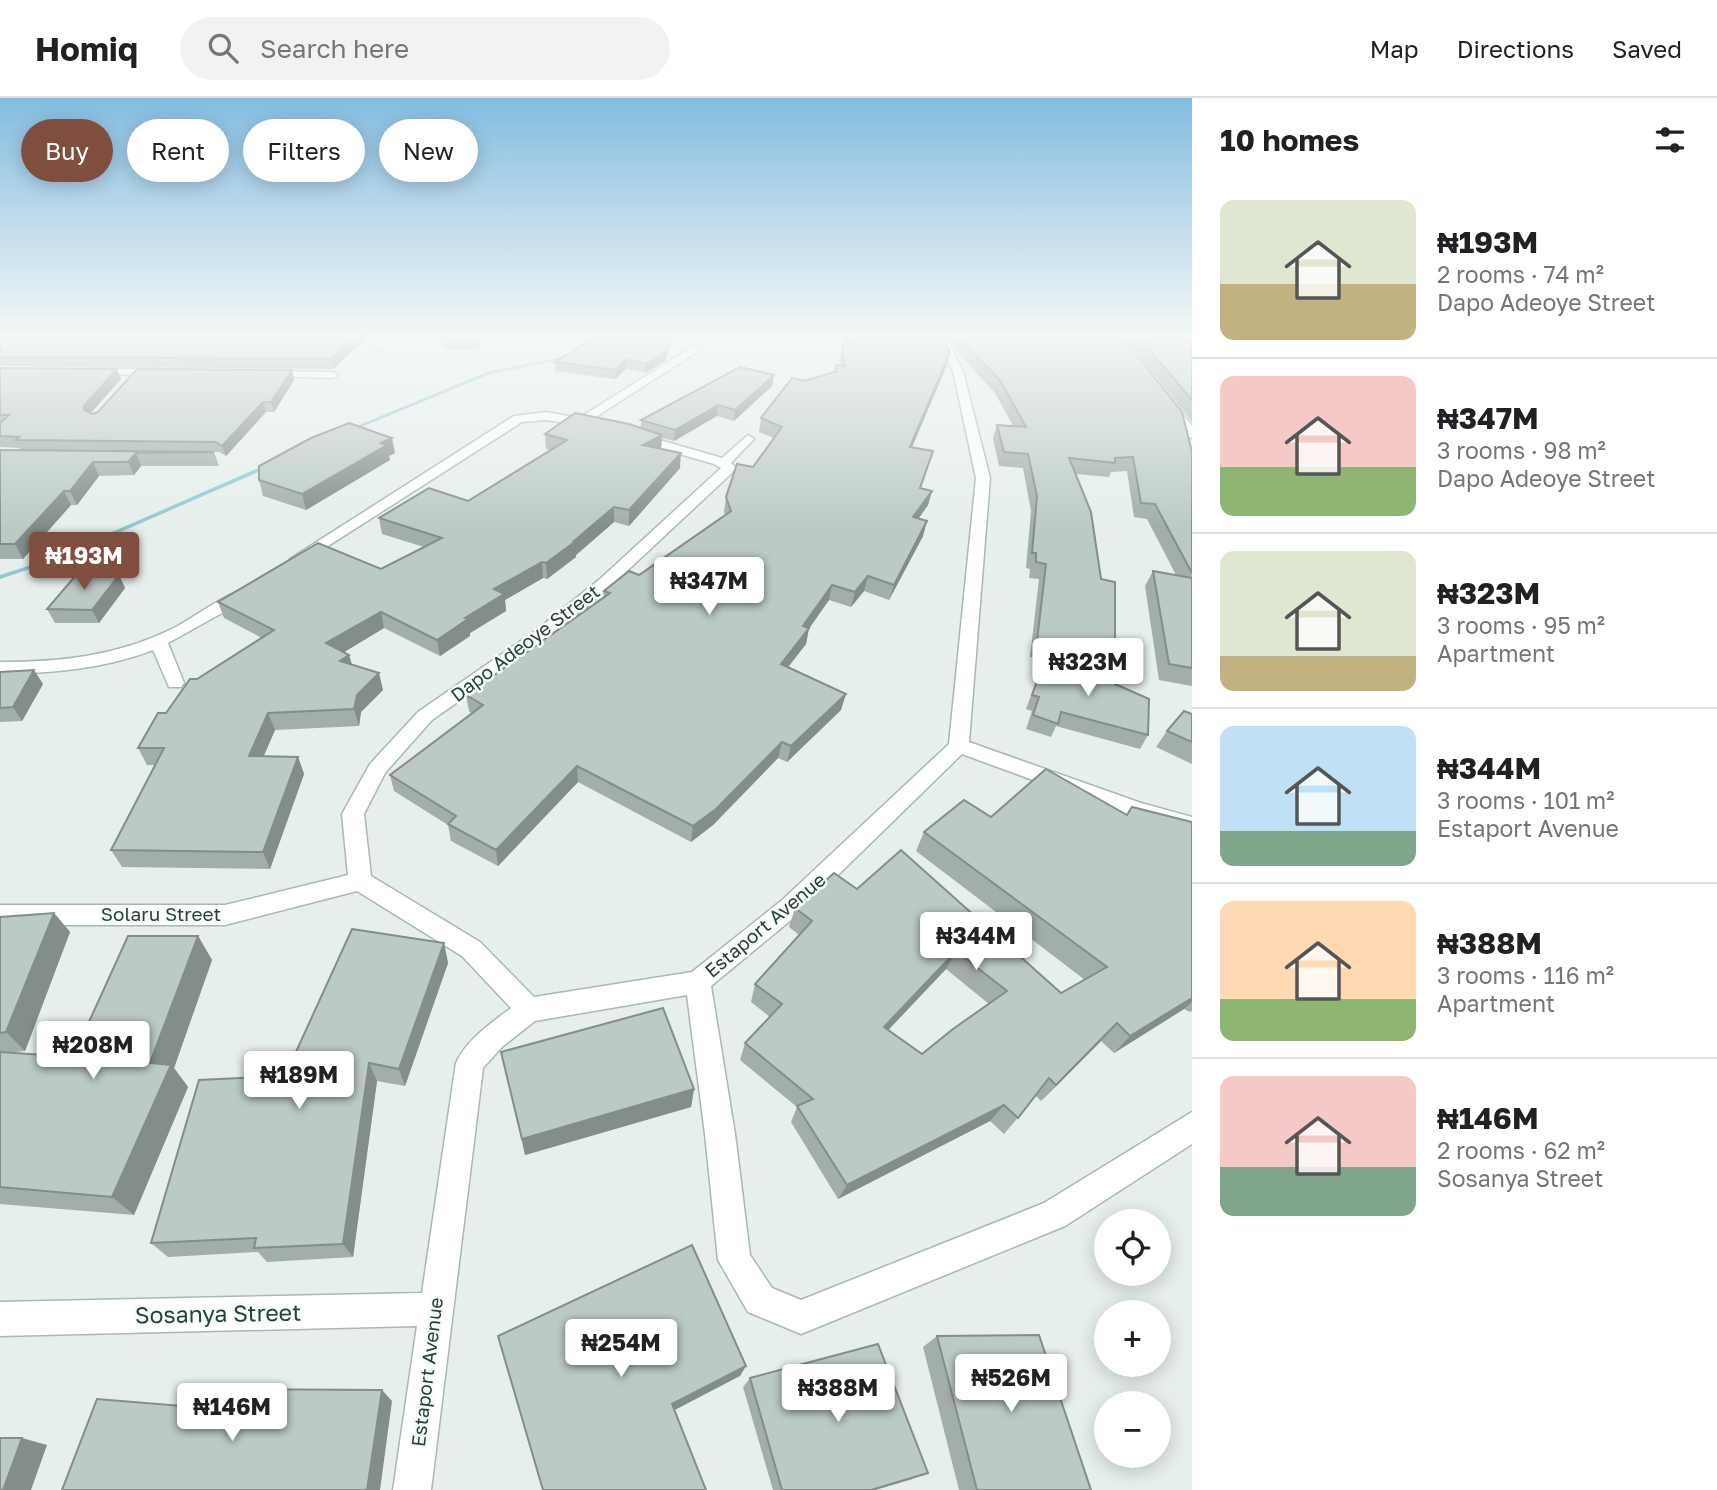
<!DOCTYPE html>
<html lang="en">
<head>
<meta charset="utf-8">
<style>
  :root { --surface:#fff; --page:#f2f2f2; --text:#202124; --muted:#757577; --line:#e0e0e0; --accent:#7f4e3f }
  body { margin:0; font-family:"Golos Text",sans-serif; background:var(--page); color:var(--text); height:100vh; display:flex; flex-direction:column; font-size:26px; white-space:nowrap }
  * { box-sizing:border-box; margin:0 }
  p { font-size:23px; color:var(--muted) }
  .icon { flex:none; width:38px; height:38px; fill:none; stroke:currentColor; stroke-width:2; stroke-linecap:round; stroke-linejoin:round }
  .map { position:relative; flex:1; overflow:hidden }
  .details { display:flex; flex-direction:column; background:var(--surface); width:525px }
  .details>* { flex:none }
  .top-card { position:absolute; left:21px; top:21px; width:665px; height:63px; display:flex; gap:14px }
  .fabs { position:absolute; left:1094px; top:1111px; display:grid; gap:14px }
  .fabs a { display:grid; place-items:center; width:77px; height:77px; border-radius:50%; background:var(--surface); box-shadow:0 4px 18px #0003; font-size:35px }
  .price { position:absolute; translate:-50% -60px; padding:0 16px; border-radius:7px; background:#fff; color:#222; font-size:23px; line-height:46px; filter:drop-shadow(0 2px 4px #0008) }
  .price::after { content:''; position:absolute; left:50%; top:42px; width:21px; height:16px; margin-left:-10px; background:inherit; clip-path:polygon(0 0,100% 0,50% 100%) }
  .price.selected { background:var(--accent); color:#fff }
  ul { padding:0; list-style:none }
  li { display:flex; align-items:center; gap:21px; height:175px; padding:0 28px }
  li+li { border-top:2px solid var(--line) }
  li span { display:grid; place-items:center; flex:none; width:196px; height:140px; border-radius:14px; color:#555 }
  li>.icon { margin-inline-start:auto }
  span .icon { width:84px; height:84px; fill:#fffc; stroke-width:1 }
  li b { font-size:30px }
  h2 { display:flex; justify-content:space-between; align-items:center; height:84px; padding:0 28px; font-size:30px }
  .tag { padding:0 24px; border-radius:32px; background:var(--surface); box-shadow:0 4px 18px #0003; font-size:24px; line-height:63px }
  .tag.selected { background:var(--accent); color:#fff }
  header { display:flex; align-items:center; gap:42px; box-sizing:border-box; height:98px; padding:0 35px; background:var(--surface); border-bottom:2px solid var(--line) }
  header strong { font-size:33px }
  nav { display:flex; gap:38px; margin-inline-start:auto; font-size:24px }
  .search { width:490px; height:63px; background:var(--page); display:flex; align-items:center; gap:18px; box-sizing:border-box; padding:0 24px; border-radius:38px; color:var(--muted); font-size:26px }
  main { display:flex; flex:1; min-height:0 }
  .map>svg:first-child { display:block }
</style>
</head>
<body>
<header>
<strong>Homiq</strong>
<div class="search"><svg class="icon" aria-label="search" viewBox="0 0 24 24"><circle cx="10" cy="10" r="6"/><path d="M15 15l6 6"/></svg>Search here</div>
<nav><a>Map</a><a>Directions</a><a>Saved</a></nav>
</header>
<main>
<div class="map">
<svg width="1192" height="1392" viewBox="0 0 1192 1392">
  <rect width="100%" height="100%" fill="#e6efeb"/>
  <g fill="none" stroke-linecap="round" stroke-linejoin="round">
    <g fill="#8ec9d4" fill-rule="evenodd">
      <path d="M568,258L570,260L490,276L352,333L347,332L487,274Z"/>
      <path d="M270,365L273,367L272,368L54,463L0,481V477L50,461Z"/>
    </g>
    <defs>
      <g id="street">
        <path d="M381,235H391L380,251H372L371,249Z"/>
        <path d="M934,235H944L963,273L990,380L969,644L1141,705L1192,719V735L1128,717L962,656L797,817L711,888L735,1036L750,1157L772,1190L801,1202L1044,1105L1192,1014V1046L1065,1128L801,1236L748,1214L718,1162L705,1036L687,897L535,923L502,949L483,970L431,1392H393L417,1228L0,1238V1204L422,1195L456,965C467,941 490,926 511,910L462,858L357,793L225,827H0V807H225L348,777L342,716L370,666L418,614L534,534L600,481L721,370L714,366L631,342V336H639L722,360L748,337L754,341L731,365L736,370L734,373L612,487L546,542L432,622L385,675L364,716L371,778L480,844L534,899L692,874L781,803L949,646L976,380L953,273Z"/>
        <path d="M694,248L703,250L591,322L598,324V330L546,322L522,324L303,464H293L290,461L514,318L546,314L579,320Z"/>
        <path d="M91,271H160L165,274L160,277L87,276V272Z"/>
        <path d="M266,273L333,274L338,277L333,280L262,278L261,276Z"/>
        <path d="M1164,303H1172L1192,328V340L1188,339L1164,307Z"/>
        <path d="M245,491L251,493L253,496L251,499L168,545L184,585L181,589H169L153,552C103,571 53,575 0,576V564C62,564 117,558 174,530C195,519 223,497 245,491Z"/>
      </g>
    </defs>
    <use href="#street" stroke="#a8b8b2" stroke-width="3"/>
    <use href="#street" fill="#fff" fill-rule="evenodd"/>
  </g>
  <g fill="#a1aea9" fill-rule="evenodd">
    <path d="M0,235H130L123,241L208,235L206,238L213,237L215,235H252L248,240L256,239L258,235H371L333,271L0,268Z"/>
    <path d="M443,235H483L479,251H443L441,241Z"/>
    <path d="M597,235H673L665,263L645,275L626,271L615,281L555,273V264L596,238Z"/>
    <path d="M840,235H940L950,254L947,267L912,349L933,353L921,390L932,393L928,407L918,421L923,438L889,502L864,493L851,509L829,502L809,530L806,546L788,569L841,612L787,664L778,660L713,727L691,744L578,684L498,768L451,743L448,727L394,693L390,677L472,616L469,613L466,597L604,498V493L639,477L725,417L724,414L726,399L753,369L774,340L759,334L761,320L805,283L835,273L836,267L841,268L840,260L842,248H845Z"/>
    <path d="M947,235H1119L1192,354V588L1159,582L1145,488L1153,473L1176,477L1147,421L1134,419L1127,373L1111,374L1109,379L1076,376L1101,481L1115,557L1106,573L1072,567L1148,637L1140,651L1056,628L1051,639L1026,631L1032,613L1026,611L1044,562L1030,559L1039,481L1029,480L1030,471L1026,470L1031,413L1023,370L999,368L993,340L997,327L1013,328L995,295L955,251Z"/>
    <path d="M1121,235H1192V324Z"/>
    <path d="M0,270L117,271L121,281L91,315L92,316L292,272L294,282L274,314H266L226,358L219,354H214L219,368H141L134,377L99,378L77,407H71L23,461H0V352H21L19,350L0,349Z"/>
    <path d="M772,288L734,323L717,318L674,343L662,340L661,351L680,370L629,428L614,424L576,457V459L547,481L543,480L505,502L506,513L470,535V538L440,558L384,530L344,554L349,557L352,567L383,592L361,614L359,628L275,632L263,659H298L304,676L270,771L122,769L111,752L156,667H147L138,650L166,615L262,540L224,520L218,504L381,471L424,449L382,436L379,420L468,403L551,352L546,351L545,336L641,330V322Z"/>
    <path d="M395,355L389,358L390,362L306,412L263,398L259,382Z"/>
    <path d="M119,477L125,490L99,525H55L47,511Z"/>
    <path d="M0,574L43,586L22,623L0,624Z"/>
    <path d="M1192,616V666L1156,649L1167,633Z"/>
    <path d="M1132,709L1192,724V913L1190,914L1184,911L1114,955L1101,943L1041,1003L1036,998L1004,1036L990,1023L838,1101L791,1024L797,1009L740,962L745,945L770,919L751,904L755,886L799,837L789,829L795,810L857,791L1061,895L1085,882L916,753L924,734L991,719L1126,717ZM946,871L989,906L922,956L888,932Z"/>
    <path d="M54,815L70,834L25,953L6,955L73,959L198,838L212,862L174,970L188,989L134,1117L0,1106V819Z"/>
    <path d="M444,845L448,865L405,988L377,983L353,1159L267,1164L258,1154L168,1159L151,1145L285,978Z"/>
    <path d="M501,954L694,991L691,1009L525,1057L505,972Z"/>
    <path d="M937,1238L1091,1392H959L923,1249Z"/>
    <path d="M750,1280L913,1381L875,1392H773L743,1289Z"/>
  </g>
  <g fill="#838d89">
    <path d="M118,235H130L121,242L118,241Z"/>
    <path d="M243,235H252L245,243Z"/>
    <path d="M359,235H371L333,271L331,261Z"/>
    <path d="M480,235H483L479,251L478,241Z"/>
    <path d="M671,235H673L665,263L645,275L646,266Z"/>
    <path d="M950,254L947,267L906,363L910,349Z"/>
    <path d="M626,261V271L615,281L616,272Z"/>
    <path d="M117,271L121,281L88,318L84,312V308Z"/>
    <path d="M292,272L294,282L274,314L271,304Z"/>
    <path d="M774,277L772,288L734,323L735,312Z"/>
    <path d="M263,304L266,314L226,358L222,348Z"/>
    <path d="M718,307L717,318L674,343L675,332Z"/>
    <path d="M662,337L661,351L643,347Z"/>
    <path d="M392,340L395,355L389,358L390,362L306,412L302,396L381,345Z"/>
    <path d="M136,355L141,368L134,377L128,364Z"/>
    <path d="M681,355L680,370L629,428V412Z"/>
    <path d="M93,364L99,378L77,407L70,393Z"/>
    <path d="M64,393L71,407L23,461L15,446Z"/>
    <path d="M932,393L928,407L909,434L913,419Z"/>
    <path d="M614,409V424L576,457V459L547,481L546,465Z"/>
    <path d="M927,423L923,438L889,502L894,487Z"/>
    <path d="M542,464L543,480L505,502L506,513L470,535V538L440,558L437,542L465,520L494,491Z"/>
    <path d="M119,477L125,490L99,525L92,512Z"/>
    <path d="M868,478L864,493L851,509L855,494Z"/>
    <path d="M832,487L829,502L806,535L809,530L806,546L778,582L781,566L803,528Z"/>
    <path d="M381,514L384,530L331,562L326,545Z"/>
    <path d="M349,557L354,574L340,563Z"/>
    <path d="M34,572L43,586L22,623L13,609Z"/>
    <path d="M379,575L383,592L361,614L359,628L354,611L357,597Z"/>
    <path d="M846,596L841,612L787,664L791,648Z"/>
    <path d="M268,615L275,632L256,676L249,658Z"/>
    <path d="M782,644L778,660L713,727L691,744L693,728Z"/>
    <path d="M298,659L304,676L270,771L263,754Z"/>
    <path d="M577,668L578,684L498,768L496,752Z"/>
    <path d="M54,815L70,834L25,953L6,934Z"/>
    <path d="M198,838L212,862L174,970L188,989L134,1117L112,1099L150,965Z"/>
    <path d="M444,845L448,865L405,988L399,971Z"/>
    <path d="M956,853L946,871L875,946L884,929Z"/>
    <path d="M1192,900V904L1184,911L1114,955L1130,938Z"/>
    <path d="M1117,925L1101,943L1041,1003L1056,987Z"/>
    <path d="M369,965L377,983L353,1159L343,1146Z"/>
    <path d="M694,991L691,1009L525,1057L522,1041Z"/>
    <path d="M1004,1007L990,1023L838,1101L847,1087Z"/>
    <path d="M746,1268L740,1278L669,1315L672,1306Z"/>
    <path d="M382,1292L392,1303L380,1392H367Z"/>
    <path d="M22,1340L47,1347L31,1392H3Z"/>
    <path d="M928,1375L875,1392H871Z"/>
  </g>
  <g fill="#bbcac4" stroke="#838d89" stroke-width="2" fill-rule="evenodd">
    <path d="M0,235H118V241H129L134,235H202L203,238L213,237L215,235H243L245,240L256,239L258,235H359L331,261L0,259Z"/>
    <path d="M443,235H480L478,241H441Z"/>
    <path d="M597,235H671L666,253L646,266L626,261L616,272L555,264L585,245L587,238H596Z"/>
    <path d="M847,235H940L950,254L910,349L933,353L920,390L932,393L913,419L927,423L894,487L868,478L855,494L832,487L803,528L809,530L781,566L846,596L791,648L782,644L716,711L693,728L577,668L496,752L448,726L456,718L390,677L483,607L466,597L610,495L604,493L629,473L639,477L731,413L726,399L737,366L753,369L782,329L761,320L792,280L805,283L837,273L836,267L845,268L842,248H853Z"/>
    <path d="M956,235H1119L1182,314L1192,354V475L1155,406L1141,405L1133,359L1115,360V365L1069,360L1091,414L1101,481L1115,484V557L1037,543L1046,466L1036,464V455H1032L1037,398L1028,356L1004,354L997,327L1026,329L1000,282L958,239Z"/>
    <path d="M1135,235H1192V302Z"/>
    <path d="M740,269L774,277L735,312L718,307L675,332L641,322Z"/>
    <path d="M0,270L117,271L84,308V312L92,316L98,314L137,271L292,272L271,304H263L222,348L215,344L16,342L19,339L0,338V325L9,317H0Z"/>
    <path d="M575,315L629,326L662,337L643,347L681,355L629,412L614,409L574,443H576L546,465L542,464L494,491L504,496L465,520L468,521L437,542L381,514L326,545L349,557L340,563L379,575L357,597L354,611L268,615L249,658L298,659L263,754L111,752L164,650H138L158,615H166L190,581H197L274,532L218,504L318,445L381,471L442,440L379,420L429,390L468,403L567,342L545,336Z"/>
    <path d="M349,325L392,340L381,345L387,347L302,396L259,382V368L311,340Z"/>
    <path d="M0,352L214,354L136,355L128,364H93L70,393H64L15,446H0Z"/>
    <path d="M1153,473L1192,480V570L1169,566Z"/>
    <path d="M77,476L119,477L92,512L47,511Z"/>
    <path d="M1047,556L1149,601L1148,637L1061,614L1058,626L1033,617L1039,599L1032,597Z"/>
    <path d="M34,572L13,609L0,610V574Z"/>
    <path d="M1184,613L1192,616V644L1167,633Z"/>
    <path d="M1046,671L1127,717L1132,709L1192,724V900L1130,938L1117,925L1056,987L1049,980L1018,1020L1004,1007L847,1087L797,1008L813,1001L745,945L782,906L755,886L812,823L795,810L834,775L857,791L901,752L1061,895L1107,869L924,734L964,702L991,719ZM956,853L1007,893L953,931L922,956L884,929Z"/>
    <path d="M54,815L6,934L0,935V819Z"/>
    <path d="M352,831L444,845L399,971L369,965L343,1146L254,1150L256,1140L151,1145L199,982L285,978Z"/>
    <path d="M128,838H198L150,965L171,967L112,1099L0,1089V954L73,959Z"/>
    <path d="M663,910L694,991L522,1041L501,954Z"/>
    <path d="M692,1147L746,1268L672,1306L706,1392H543L498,1238Z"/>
    <path d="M1039,1237L1091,1392H977L937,1238Z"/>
    <path d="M878,1246L928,1375L871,1392H782L750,1280Z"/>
    <path d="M224,1291L382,1292L367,1392H62L97,1301L219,1311Z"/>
    <path d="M0,1340H22L3,1392H0Z"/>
  </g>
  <linearGradient id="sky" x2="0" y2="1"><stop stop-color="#84bce0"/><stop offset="0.55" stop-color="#f4f8f6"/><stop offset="1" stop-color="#f4f8f6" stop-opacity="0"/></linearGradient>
  <rect width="1192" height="430" fill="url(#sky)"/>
  <g text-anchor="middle" stroke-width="5" stroke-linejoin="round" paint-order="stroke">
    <g font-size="19" fill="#24423a" stroke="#f7fbf9">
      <text transform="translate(525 545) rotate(-37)" y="7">Dapo Adeoye Street</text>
      <text x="161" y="823">Solaru Street</text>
      <text transform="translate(765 827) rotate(-40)" y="7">Estaport Avenue</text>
      <text transform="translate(427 1274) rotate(-83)" y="7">Estaport Avenue</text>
    </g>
    <g font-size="23" fill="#24423a" stroke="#f7fbf9">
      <text transform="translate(218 1216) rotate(-1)" y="8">Sosanya Street</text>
    </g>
  </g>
</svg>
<div class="fabs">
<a><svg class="icon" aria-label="locate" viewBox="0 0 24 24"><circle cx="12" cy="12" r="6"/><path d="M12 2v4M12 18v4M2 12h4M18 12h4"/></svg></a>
<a>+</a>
<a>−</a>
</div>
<b class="price selected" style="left:84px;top:494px">₦193M</b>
<b class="price" style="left:709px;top:519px">₦347M</b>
<b class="price" style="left:1088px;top:600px">₦323M</b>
<b class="price" style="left:976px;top:874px">₦344M</b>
<b class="price" style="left:93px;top:983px">₦208M</b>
<b class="price" style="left:299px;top:1013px">₦189M</b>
<b class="price" style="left:621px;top:1281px">₦254M</b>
<b class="price" style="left:1011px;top:1316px">₦526M</b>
<b class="price" style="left:838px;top:1326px">₦388M</b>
<b class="price" style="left:232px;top:1345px">₦146M</b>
<div class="top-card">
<a class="tag selected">Buy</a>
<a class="tag">Rent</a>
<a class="tag">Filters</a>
<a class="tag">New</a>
</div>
</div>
<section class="details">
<h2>10 homes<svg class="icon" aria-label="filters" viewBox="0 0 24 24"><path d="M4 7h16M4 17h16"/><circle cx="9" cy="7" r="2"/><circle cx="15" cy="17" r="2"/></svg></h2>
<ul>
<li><span style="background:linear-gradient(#dfe7d0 60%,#c2b280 0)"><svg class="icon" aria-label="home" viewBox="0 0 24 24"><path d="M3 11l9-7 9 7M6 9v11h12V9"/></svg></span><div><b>₦193M</b><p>2 rooms · 74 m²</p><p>Dapo Adeoye Street</p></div></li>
<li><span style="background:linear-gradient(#f6c9c9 65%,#8fb573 0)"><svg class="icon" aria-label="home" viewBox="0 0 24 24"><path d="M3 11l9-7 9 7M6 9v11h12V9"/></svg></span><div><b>₦347M</b><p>3 rooms · 98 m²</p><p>Dapo Adeoye Street</p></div></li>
<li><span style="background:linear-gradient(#dfe7d0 75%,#c2b280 0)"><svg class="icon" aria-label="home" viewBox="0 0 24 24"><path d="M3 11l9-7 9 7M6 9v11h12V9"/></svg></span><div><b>₦323M</b><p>3 rooms · 95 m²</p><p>Apartment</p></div></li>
<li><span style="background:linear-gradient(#bfe0f5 75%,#7fa58c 0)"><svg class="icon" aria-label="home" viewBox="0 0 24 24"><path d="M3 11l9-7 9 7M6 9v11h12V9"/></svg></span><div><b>₦344M</b><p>3 rooms · 101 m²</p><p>Estaport Avenue</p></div></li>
<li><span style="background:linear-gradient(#ffd9b3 70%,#8fb573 0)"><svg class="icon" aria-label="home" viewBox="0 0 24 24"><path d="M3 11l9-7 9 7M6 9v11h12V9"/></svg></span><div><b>₦388M</b><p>3 rooms · 116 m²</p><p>Apartment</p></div></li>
<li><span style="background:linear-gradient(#f6c9c9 65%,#7fa58c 0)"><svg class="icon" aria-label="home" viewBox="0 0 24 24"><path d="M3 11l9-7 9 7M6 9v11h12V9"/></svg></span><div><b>₦146M</b><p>2 rooms · 62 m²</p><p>Sosanya Street</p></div></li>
</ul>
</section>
</main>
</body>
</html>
